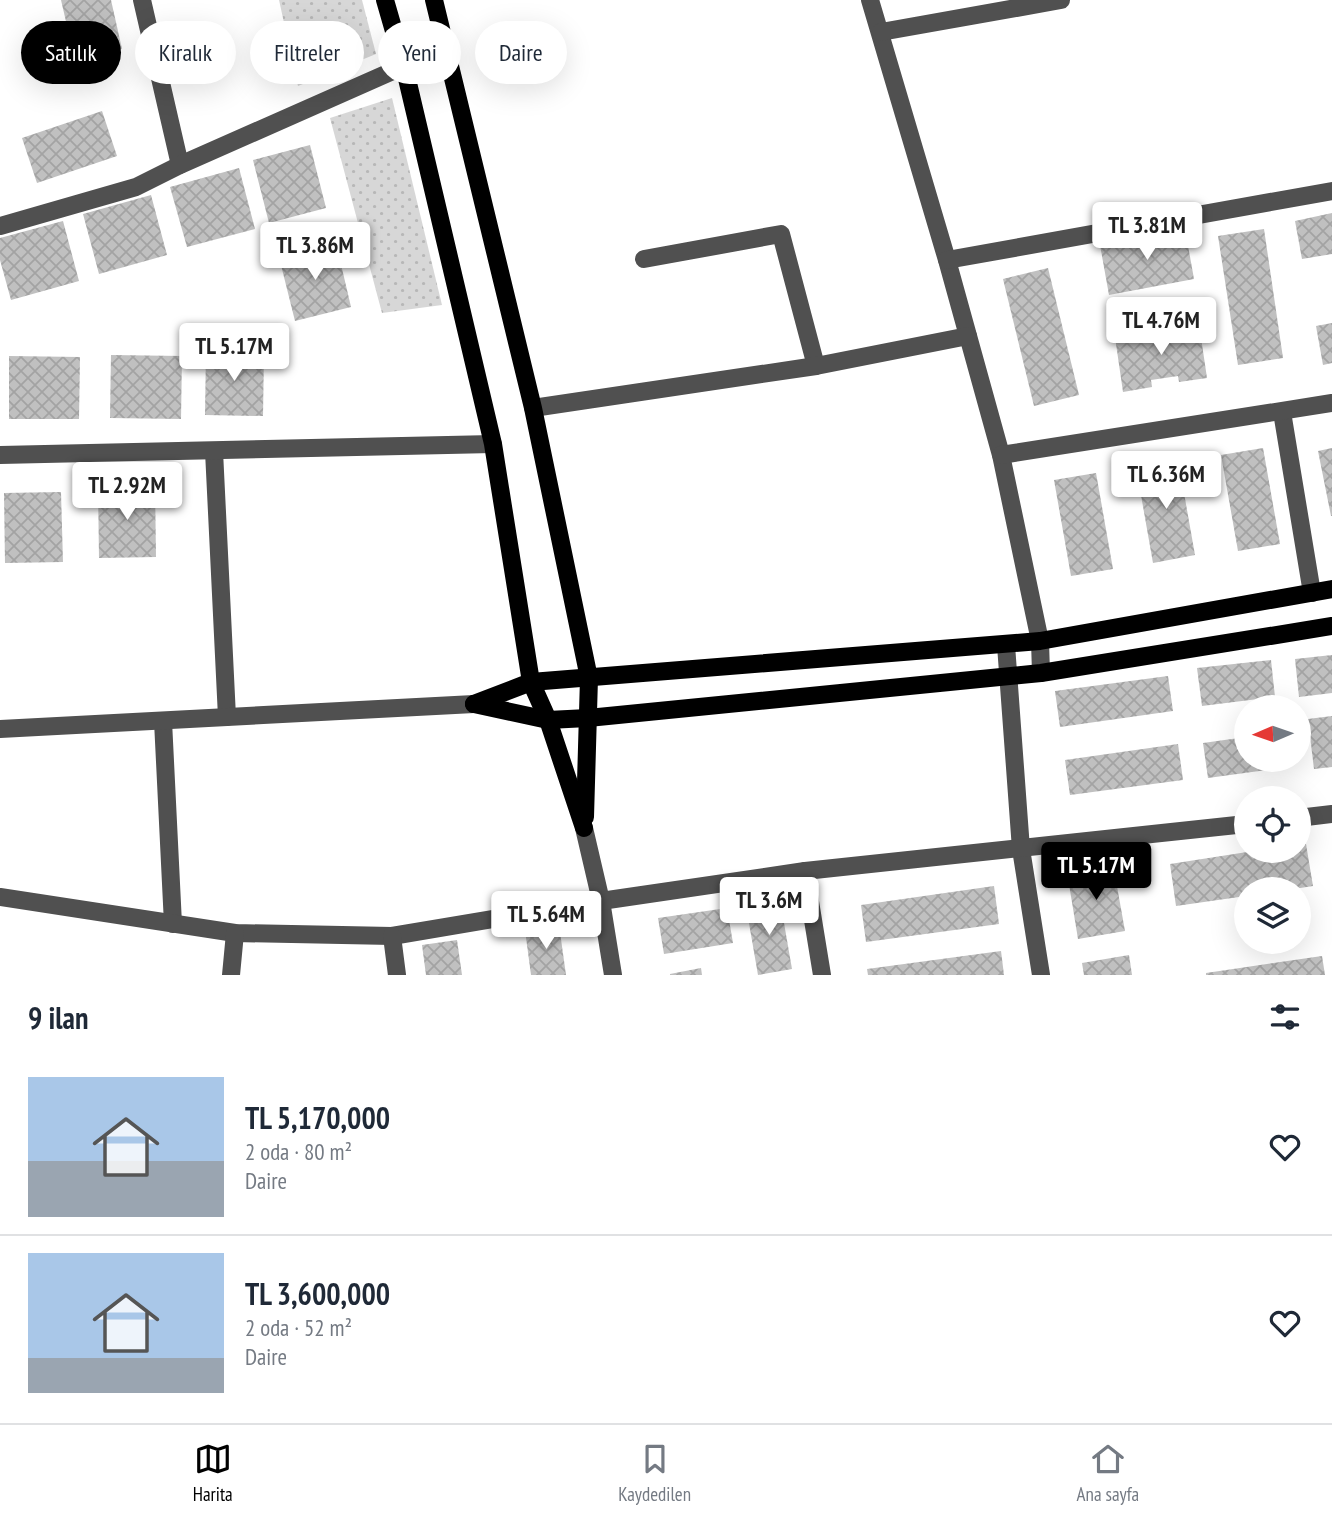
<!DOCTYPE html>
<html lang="tr">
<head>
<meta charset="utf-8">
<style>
  :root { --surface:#fff; --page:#f6f6f7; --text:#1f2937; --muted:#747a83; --line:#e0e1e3; --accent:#000 }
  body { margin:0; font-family:"PT Sans Narrow",sans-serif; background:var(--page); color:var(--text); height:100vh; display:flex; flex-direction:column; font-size:26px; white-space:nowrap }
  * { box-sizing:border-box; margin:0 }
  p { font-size:23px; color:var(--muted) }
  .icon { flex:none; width:38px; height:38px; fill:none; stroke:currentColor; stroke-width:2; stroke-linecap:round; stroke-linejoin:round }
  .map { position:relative; height:975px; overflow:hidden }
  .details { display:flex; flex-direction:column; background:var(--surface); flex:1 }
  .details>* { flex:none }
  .banner { position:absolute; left:21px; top:21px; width:700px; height:63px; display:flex; gap:14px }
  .needle { width:46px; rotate:268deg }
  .fabs { position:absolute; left:1234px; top:695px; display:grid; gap:14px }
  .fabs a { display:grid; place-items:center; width:77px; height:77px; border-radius:50%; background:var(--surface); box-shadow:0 7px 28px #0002; font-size:35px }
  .price { position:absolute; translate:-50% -60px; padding:0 16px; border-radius:7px; background:#fff; color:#222; font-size:23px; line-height:46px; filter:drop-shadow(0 2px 4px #0008) }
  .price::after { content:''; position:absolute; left:50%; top:42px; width:21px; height:16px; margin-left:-10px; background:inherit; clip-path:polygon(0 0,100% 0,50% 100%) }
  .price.current { background:var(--accent); color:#fff }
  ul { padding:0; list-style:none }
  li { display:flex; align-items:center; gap:21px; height:175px; padding:0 28px }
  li+li { border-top:2px solid var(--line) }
  li span { display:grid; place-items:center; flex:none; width:196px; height:140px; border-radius:0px; color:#555 }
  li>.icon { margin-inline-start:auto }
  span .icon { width:84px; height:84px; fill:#fffc; stroke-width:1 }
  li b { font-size:30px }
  h2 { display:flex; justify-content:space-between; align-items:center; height:84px; padding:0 28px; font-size:30px }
  .pill { padding:0 24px; border-radius:32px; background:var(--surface); box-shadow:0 7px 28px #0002; font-size:24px; line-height:63px }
  .pill.current { background:var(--accent); color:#fff }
  .dock { display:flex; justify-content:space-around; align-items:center; height:98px; border-top:2px solid var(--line); background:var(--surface); font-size:19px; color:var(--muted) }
  .dock a { display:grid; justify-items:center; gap:4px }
  .dock .current { color:var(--accent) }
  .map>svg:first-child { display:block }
</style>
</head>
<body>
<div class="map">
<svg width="1332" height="975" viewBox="0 0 1332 975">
  <defs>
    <pattern id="grass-dots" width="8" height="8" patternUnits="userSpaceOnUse" patternTransform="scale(1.75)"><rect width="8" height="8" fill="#d7d7d7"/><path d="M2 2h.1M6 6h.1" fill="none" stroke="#b7b7b7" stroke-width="1.8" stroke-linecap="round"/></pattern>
    <pattern id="building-cross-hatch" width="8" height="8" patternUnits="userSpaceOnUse" patternTransform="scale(1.75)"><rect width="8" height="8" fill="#c0c0c0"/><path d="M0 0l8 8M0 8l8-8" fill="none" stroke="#a3a3a3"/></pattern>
  </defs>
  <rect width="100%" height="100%" fill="#fff"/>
  <g fill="url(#grass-dots)">
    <path d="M279,0H362L376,54L298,86Z"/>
    <path d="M392,98L442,305L382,313L330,118Z"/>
  </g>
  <g fill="url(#building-cross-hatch)">
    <path d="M61,0H111L122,49L75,60Z"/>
    <path d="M102,111L117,156L37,183L22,138Z"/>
    <path d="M310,145L326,208L269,223L253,160Z"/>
    <path d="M239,168L255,229L187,247L170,187Z"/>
    <path d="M151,195L167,255L99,274L83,214Z"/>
    <path d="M1332,213V254L1302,259L1295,221Z"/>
    <path d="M63,221L79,281L11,300L0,260V238Z"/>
    <path d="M1185,229L1194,279L1109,295L1100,245Z"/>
    <path d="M1264,229L1283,358L1238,365L1218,236Z"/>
    <path d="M336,243L351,307L295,321L279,257Z"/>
    <path d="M1048,268L1079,395L1034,406L1003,279Z"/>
    <path d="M1332,323V363L1323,365L1316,326Z"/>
    <path d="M1199,324L1207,378L1179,382L1178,376L1151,380L1152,387L1123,392L1115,337Z"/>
    <path d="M206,350L264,351L263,416L205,415Z"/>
    <path d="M111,355L182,356L181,419L110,418Z"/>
    <path d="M9,356L80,357L79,419H9Z"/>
    <path d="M1263,448L1280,544L1238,551L1221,455Z"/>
    <path d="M1332,448V516H1331L1318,451Z"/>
    <path d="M1178,459L1195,555L1153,563L1136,467Z"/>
    <path d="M1096,473L1113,569L1071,576L1054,480Z"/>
    <path d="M155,486L156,557L99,558L98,487Z"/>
    <path d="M61,492L63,562L5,563L4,493Z"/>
    <path d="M1332,655V693L1299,697L1295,659Z"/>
    <path d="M1271,660L1275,697L1202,706L1197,668Z"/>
    <path d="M1168,676L1173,711L1060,727L1055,691Z"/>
    <path d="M1332,716V767L1314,769L1308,719Z"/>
    <path d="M1246,737V760H1281L1282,768L1208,778L1203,743Z"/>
    <path d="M1178,744L1183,780L1070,795L1065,760Z"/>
    <path d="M1306,844L1313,886L1294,889H1246V896L1176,906L1170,864L1260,850H1298V845Z"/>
    <path d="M1113,864L1125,931L1078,939L1067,872Z"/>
    <path d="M994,886L999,924L866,942L861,905Z"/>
    <path d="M780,900L792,969L758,975L746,906Z"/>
    <path d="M727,908L733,943L664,954L658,918Z"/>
    <path d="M559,925L566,975H531L525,930Z"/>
    <path d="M457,940L462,975H426L422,945Z"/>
    <path d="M1001,951L1004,975H868L867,969Z"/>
    <path d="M1129,955L1132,975H1084L1082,963Z"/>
    <path d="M1322,956L1325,975H1206V973Z"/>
    <path d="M701,968L702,975H670V974Z"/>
  </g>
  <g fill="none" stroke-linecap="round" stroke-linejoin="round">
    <g stroke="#505050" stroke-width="18">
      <path d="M142,0L180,165"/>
      <path d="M870,0L947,260L1001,455L1040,641L1041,673"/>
      <path d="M881,32L1061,0"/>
      <path d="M0,226L136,187L180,165L404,66"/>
      <path d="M644,259L781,234L816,366"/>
      <path d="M947,260L1332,191"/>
      <path d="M533,408L816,366L968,336"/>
      <path d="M1282,412L1312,593"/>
      <path d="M214,451L227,717"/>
      <path d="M0,455L493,444"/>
      <path d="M1001,455L1332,403"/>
      <path d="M1006,645L1021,849L1041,975"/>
      <path d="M163,721L173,924"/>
      <path d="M0,729L474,704"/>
      <path d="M1298,818L1332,814"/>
      <path d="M584,828L601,901L613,975"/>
      <path d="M805,871L822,975"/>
      <path d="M0,897L235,933L392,936L601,901L805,871L1246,824"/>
      <path d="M392,936L397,975"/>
      <path d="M231,975L235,933"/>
    </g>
    <g stroke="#000" stroke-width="18">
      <path d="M385,0L404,66L493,444L531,682L548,720L584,828"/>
      <path d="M434,0L533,408L589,678L585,817"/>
      <path d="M474,704L531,682L1040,641L1332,589"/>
      <path d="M474,704L548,720L588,718L1041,673L1332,626"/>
    </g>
  </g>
</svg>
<div class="fabs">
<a><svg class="needle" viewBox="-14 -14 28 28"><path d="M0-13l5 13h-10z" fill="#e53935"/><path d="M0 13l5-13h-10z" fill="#747a83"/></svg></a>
<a><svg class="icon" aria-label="locate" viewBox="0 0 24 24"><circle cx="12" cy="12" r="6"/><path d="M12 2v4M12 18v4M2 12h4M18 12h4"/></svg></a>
<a><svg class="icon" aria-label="layers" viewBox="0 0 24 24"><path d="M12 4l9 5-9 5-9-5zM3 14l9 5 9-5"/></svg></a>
</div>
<b class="price" style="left:1147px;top:262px">TL 3.81M</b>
<b class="price" style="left:315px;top:282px">TL 3.86M</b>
<b class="price" style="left:1161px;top:357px">TL 4.76M</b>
<b class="price" style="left:234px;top:383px">TL 5.17M</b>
<b class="price" style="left:1166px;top:511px">TL 6.36M</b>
<b class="price" style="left:127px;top:522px">TL 2.92M</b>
<b class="price current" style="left:1096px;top:902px">TL 5.17M</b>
<b class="price" style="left:769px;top:937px">TL 3.6M</b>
<b class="price" style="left:546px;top:951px">TL 5.64M</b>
<div class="banner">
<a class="pill current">Satılık</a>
<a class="pill">Kiralık</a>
<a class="pill">Filtreler</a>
<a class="pill">Yeni</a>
<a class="pill">Daire</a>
</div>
</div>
<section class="details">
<h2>9 ilan<svg class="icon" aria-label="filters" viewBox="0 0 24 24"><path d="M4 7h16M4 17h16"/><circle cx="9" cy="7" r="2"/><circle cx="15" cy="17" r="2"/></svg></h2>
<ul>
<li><span style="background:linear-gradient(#a9c7e8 60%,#9aa5b1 0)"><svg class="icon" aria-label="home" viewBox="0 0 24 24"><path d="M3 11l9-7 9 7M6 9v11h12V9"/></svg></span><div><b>TL 5,170,000</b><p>2 oda · 80 m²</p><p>Daire</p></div><svg class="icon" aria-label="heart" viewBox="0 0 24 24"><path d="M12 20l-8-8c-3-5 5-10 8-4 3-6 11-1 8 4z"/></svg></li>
<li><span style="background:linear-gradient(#a9c7e8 75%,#9aa5b1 0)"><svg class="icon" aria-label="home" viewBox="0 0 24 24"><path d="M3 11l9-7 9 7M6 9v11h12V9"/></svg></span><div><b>TL 3,600,000</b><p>2 oda · 52 m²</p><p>Daire</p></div><svg class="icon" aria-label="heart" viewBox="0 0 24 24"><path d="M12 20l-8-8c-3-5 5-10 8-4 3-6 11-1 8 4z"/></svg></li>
</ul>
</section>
<nav class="dock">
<a class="current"><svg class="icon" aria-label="map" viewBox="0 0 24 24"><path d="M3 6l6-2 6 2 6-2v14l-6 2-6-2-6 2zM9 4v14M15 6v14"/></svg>Harita</a>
<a><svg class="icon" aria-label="saved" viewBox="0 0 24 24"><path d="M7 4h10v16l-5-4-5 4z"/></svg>Kaydedilen</a>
<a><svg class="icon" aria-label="home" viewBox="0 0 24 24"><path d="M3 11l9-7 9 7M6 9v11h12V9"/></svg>Ana sayfa</a>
</nav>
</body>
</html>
